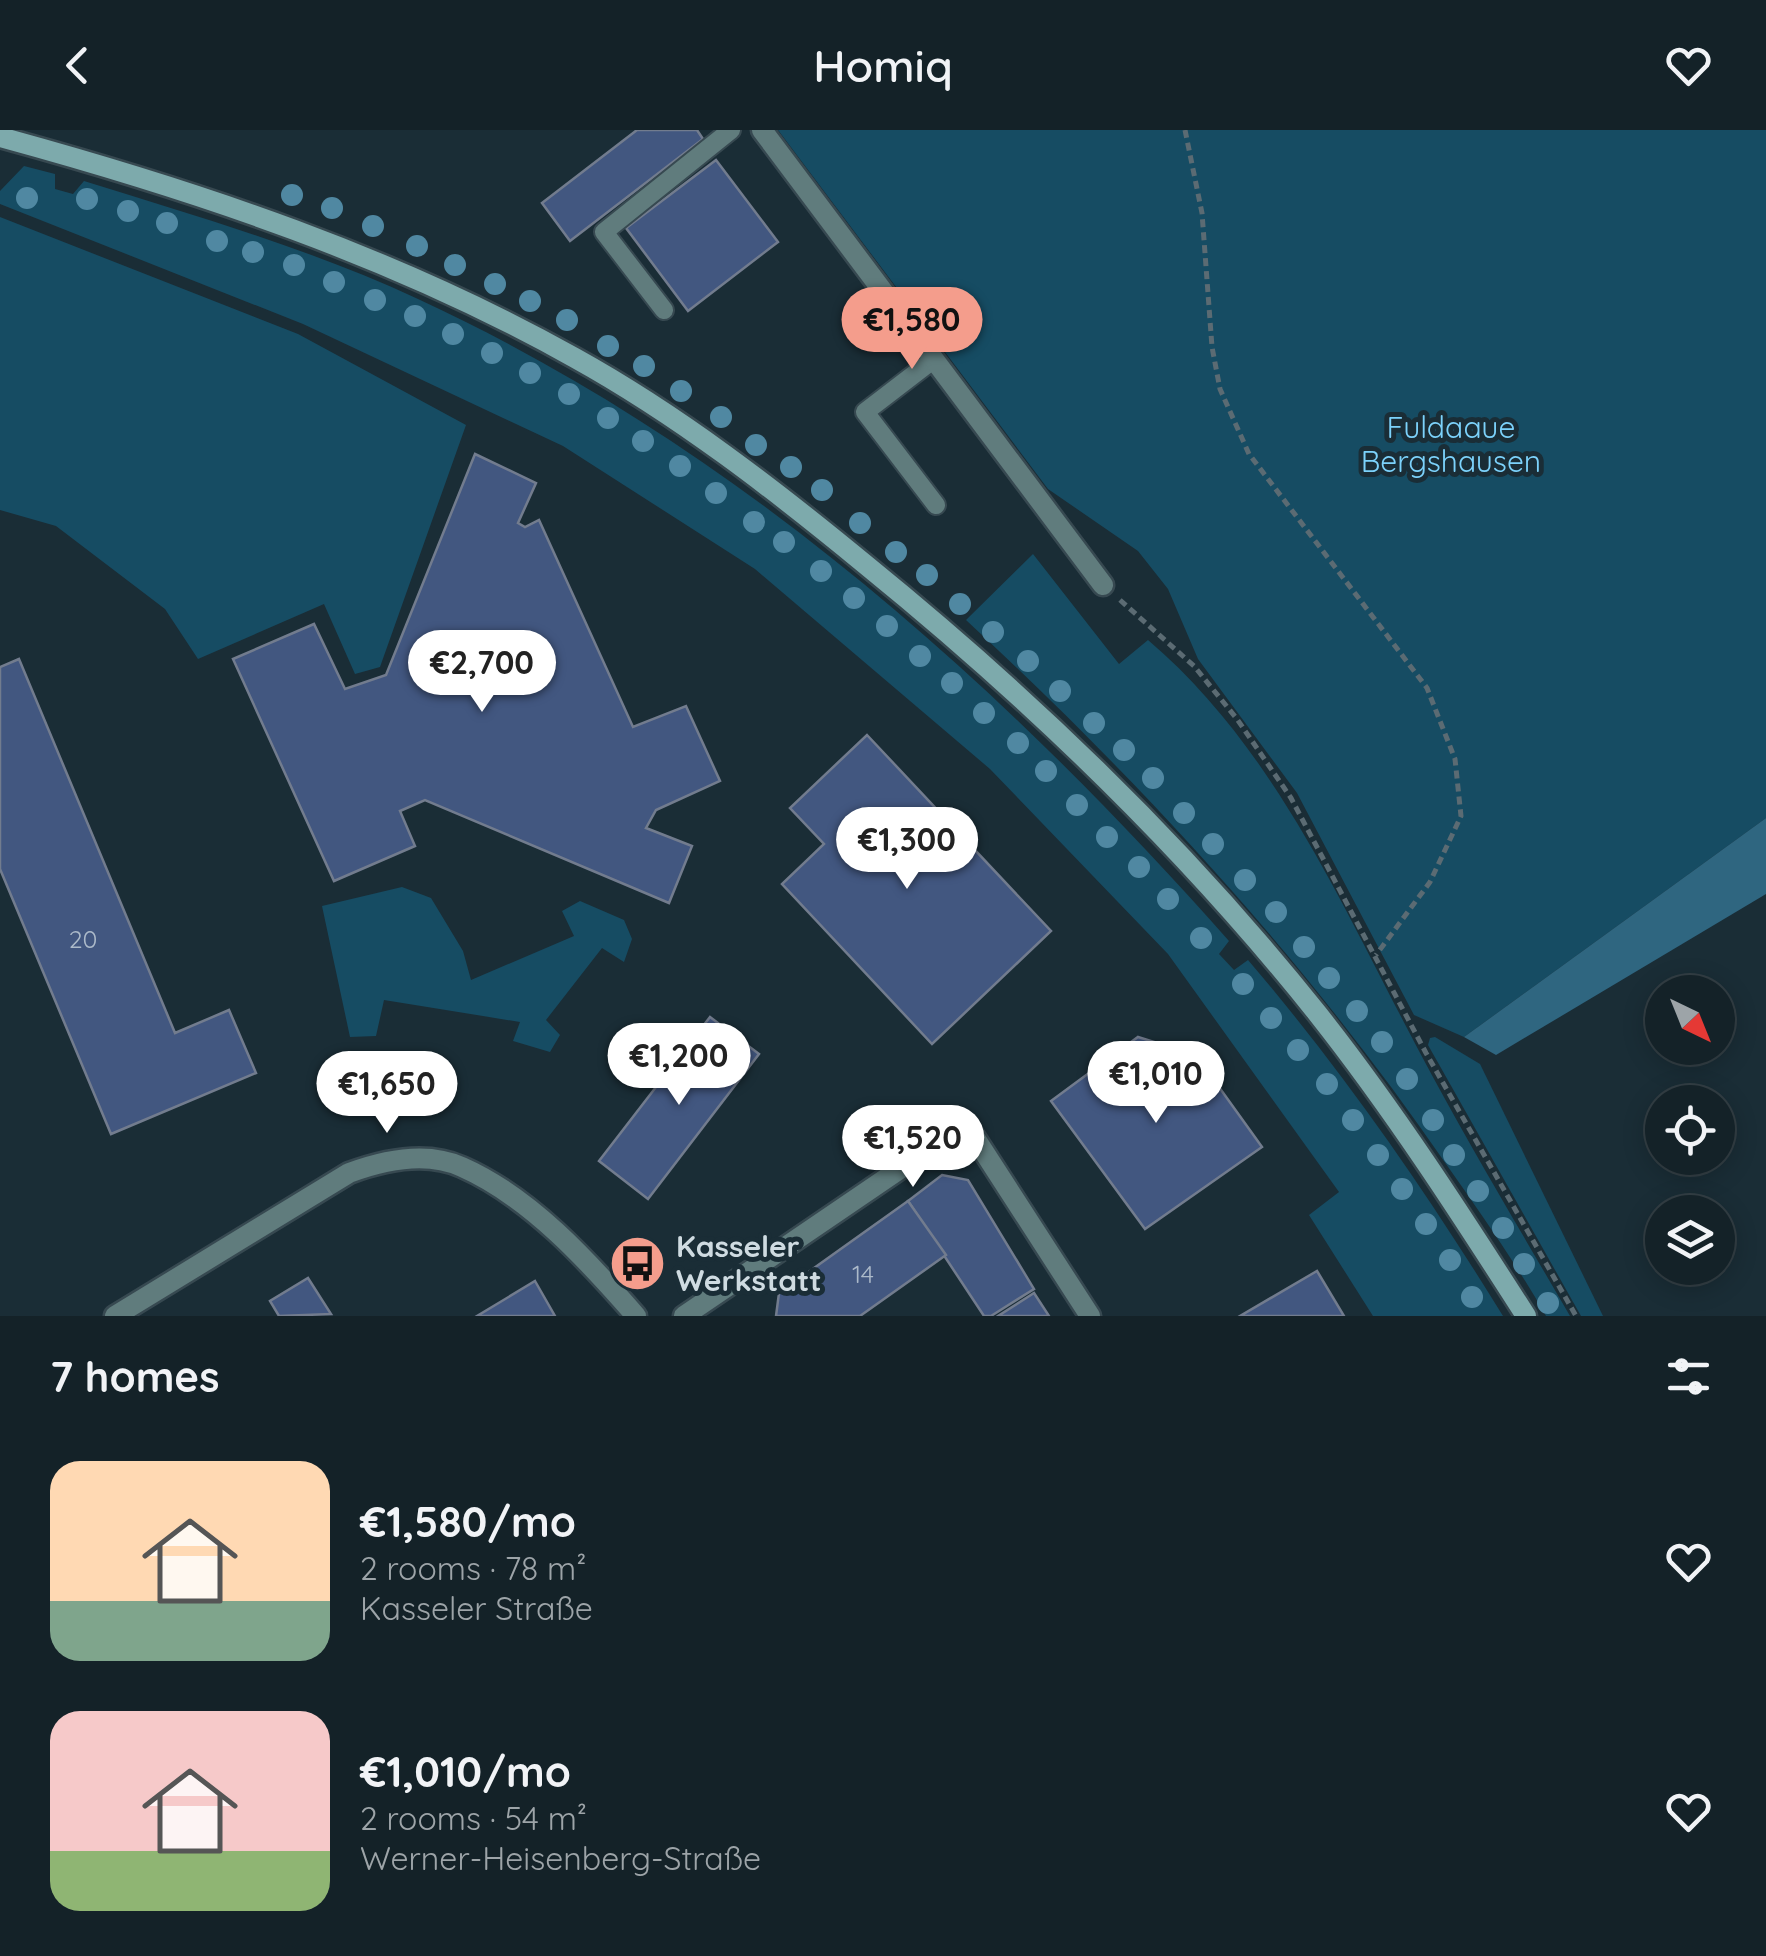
<!DOCTYPE html>
<html lang="en">
<head>
<meta charset="utf-8">
<style>
  :root { --surface:#142228; --page:#212f34; --text:#f1f3f6; --muted:#9da4a8; --line:#333f45; --accent:#f49d8c }
  body { margin:0; font-family:Quicksand,sans-serif; background:var(--page); color:var(--text); height:100vh; display:flex; flex-direction:column; font-size:38px; white-space:nowrap }
  * { box-sizing:border-box; margin:0 }
  p { font-size:32px; color:var(--muted) }
  .icon { flex:none; width:55px; height:55px; fill:none; stroke:currentColor; stroke-width:2; stroke-linecap:round; stroke-linejoin:round }
  .map { position:relative; height:1186px; overflow:hidden }
  .details { display:flex; flex-direction:column; background:var(--surface); flex:1 }
  .details>* { flex:none }
  .needle { width:65px; rotate:137deg }
  .fabs { position:absolute; left:1645px; top:845px; display:grid; gap:20px }
  .fabs a { display:grid; place-items:center; width:90px; height:90px; border-radius:50%; background:var(--surface); box-shadow:0 5px 25px #0003,0 0 0 2px var(--line); font-size:50px }
  .price { position:absolute; translate:-50% -85px; padding:0 22px; border-radius:35px; background:#fff; color:#222; font-size:32px; line-height:65px; filter:drop-shadow(0 2px 5px #0008) }
  .price::after { content:''; position:absolute; left:50%; top:60px; width:30px; height:22px; margin-left:-15px; background:inherit; clip-path:polygon(0 0,100% 0,50% 100%) }
  .price.on { background:var(--accent); color:#111 }
  ul { padding:0; list-style:none }
  li { display:flex; align-items:center; gap:30px; height:250px; padding:0 50px }
  li span { display:grid; place-items:center; flex:none; width:280px; height:200px; border-radius:30px; color:#555 }
  li>.icon { margin-inline-start:auto }
  span .icon { width:120px; height:120px; fill:#fffc; stroke-width:1 }
  li b { font-size:42px }
  h2 { display:flex; justify-content:space-between; align-items:center; height:120px; padding:0 50px; font-size:42px }
  header { display:flex; justify-content:space-between; align-items:center; height:130px; padding:0 50px; background:var(--surface); font-size:45px; font-weight:600 }
  .map>svg:first-child { display:block }
</style>
</head>
<body>
<header><svg class="icon" aria-label="back" viewBox="0 0 24 24"><path d="M15 5l-7 7 7 7"/></svg>Homiq<svg class="icon" aria-label="heart" viewBox="0 0 24 24"><path d="M12 20l-8-8c-3-5 5-10 8-4 3-6 11-1 8 4z"/></svg></header>
<div class="map">
<svg width="1766" height="1186" viewBox="0 0 1766 1186">
  <rect width="100%" height="100%" fill="#1a2d36"/>
  <g fill="#164c63">
    <path d="M778,0H1766V688L1464,907L1414,885L1297,663L1198,529L1168,459L1138,421L1048,359Z"/>
    <path d="M24,36L55,44V59L73,64L84,51C196,86 311,119 418,169C734,315 1000,552 1229,811L1219,824L1234,840L1248,830C1343,941 1426,1061 1503,1186H1373L1309,1085L1339,1062L1168,824L990,639L755,439L563,316L303,194L0,74V61Z"/>
    <path d="M0,87L298,204L466,295L380,537L355,544L324,474L198,529L165,479L56,396L0,380Z"/>
    <path d="M1033,424L1119,534L1148,510C1275,618 1342,776 1419,921C1466,1010 1519,1098 1570,1186H1546C1516,1133 1481,1084 1446,1034C1307,832 1145,656 966,490Z"/>
    <path d="M402,757L431,768L463,821L471,850L574,806L562,781L580,771L624,790L632,809L624,832L602,818L546,890L560,905L550,922L513,911L520,892L384,870L376,906L350,907L322,776Z"/>
    <path d="M1435,907L1480,934L1603,1186H1581L1428,915L1430,908Z"/>
  </g>
  <path fill="#2f6680" d="M1766,688V764L1496,925L1464,907Z"/>
  <g fill="#425780" stroke="#727c8e" stroke-width="2.5">
    <path d="M637,0H697L703,9L570,111L542,73Z"/>
    <path d="M716,30L778,112L688,181L626,98Z"/>
    <path d="M475,324L536,353L518,393L525,397L539,390L633,597L686,576L720,651L656,680L646,698L692,716L669,773L425,670L400,681L415,716L334,751L233,529L314,494L345,559L386,545Z"/>
    <path d="M19,529L175,903L229,880L256,943L111,1004L0,739V537Z"/>
    <path d="M867,605L1051,801L932,914L782,754L824,714L790,678Z"/>
    <path d="M710,887L759,924L648,1069L599,1031Z"/>
    <path d="M1138,907L1196,925L1262,1017L1145,1099L1051,971Z"/>
    <path d="M942,1045L968,1050L1034,1159L991,1186H984L908,1071Z"/>
    <path d="M908,1071L946,1125L860,1186H776L779,1163Z"/>
    <path d="M1317,1141L1344,1186H1240Z"/>
    <path d="M308,1148L331,1184L279,1186L270,1171Z"/>
    <path d="M535,1151L555,1186H477Z"/>
    <path d="M1034,1163L1049,1186H998Z"/>
  </g>
  <g fill="none" stroke-linecap="round" stroke-linejoin="round">
    <defs>
      <g id="lane">
        <path d="M664,180L604,102L731,0"/>
        <path d="M934,229L865,282L936,375"/>
      </g>
      <g id="street">
        <path d="M762,0L1103,455"/>
        <path d="M115,1186L349,1043C384,1030 427,1021 462,1037C530,1067 588,1131 636,1186"/>
        <path d="M684,1186L966,994L1090,1186"/>
      </g>
      <path id="secondary" d="M0,7C198,61 395,127 575,228C678,285 775,360 866,435C1031,569 1184,716 1317,883C1393,979 1460,1083 1526,1186"/>
    </defs>
    <use href="#lane" stroke="#374951" stroke-width="22"/>
    <use href="#street" stroke="#374951" stroke-width="25"/>
    <use href="#secondary" stroke="#374951" stroke-width="25"/>
    <g stroke="#5b6b73" stroke-width="5" stroke-dasharray="8 5" stroke-linecap="butt">
      <path d="M1185,0L1202,83L1212,217L1220,259L1249,324L1427,558L1455,629L1461,686L1430,752L1376,825"/>
      <path d="M1120,470L1194,536L1237,589L1291,668L1426,923L1576,1186"/>
    </g>
    <use href="#lane" stroke="#607c7d" stroke-width="18"/>
    <use href="#street" stroke="#607c7d" stroke-width="20"/>
    <use href="#secondary" stroke="#7daaac" stroke-width="20"/>
  </g>
  <g fill="#5088a2">
    <circle cx="292" cy="65" r="11"/>
    <circle cx="27" cy="68" r="11"/>
    <circle cx="87" cy="69" r="11"/>
    <circle cx="332" cy="78" r="11"/>
    <circle cx="128" cy="81" r="11"/>
    <circle cx="167" cy="93" r="11"/>
    <circle cx="373" cy="96" r="11"/>
    <circle cx="217" cy="111" r="11"/>
    <circle cx="417" cy="116" r="11"/>
    <circle cx="253" cy="122" r="11"/>
    <circle cx="294" cy="135" r="11"/>
    <circle cx="455" cy="135" r="11"/>
    <circle cx="334" cy="152" r="11"/>
    <circle cx="495" cy="154" r="11"/>
    <circle cx="375" cy="170" r="11"/>
    <circle cx="530" cy="171" r="11"/>
    <circle cx="415" cy="186" r="11"/>
    <circle cx="567" cy="190" r="11"/>
    <circle cx="453" cy="204" r="11"/>
    <circle cx="608" cy="216" r="11"/>
    <circle cx="492" cy="223" r="11"/>
    <circle cx="644" cy="236" r="11"/>
    <circle cx="530" cy="243" r="11"/>
    <circle cx="681" cy="261" r="11"/>
    <circle cx="569" cy="264" r="11"/>
    <circle cx="721" cy="287" r="11"/>
    <circle cx="608" cy="288" r="11"/>
    <circle cx="643" cy="311" r="11"/>
    <circle cx="756" cy="315" r="11"/>
    <circle cx="680" cy="336" r="11"/>
    <circle cx="791" cy="337" r="11"/>
    <circle cx="822" cy="360" r="11"/>
    <circle cx="716" cy="363" r="11"/>
    <circle cx="754" cy="392" r="11"/>
    <circle cx="860" cy="393" r="11"/>
    <circle cx="784" cy="412" r="11"/>
    <circle cx="896" cy="422" r="11"/>
    <circle cx="821" cy="441" r="11"/>
    <circle cx="927" cy="445" r="11"/>
    <circle cx="854" cy="468" r="11"/>
    <circle cx="960" cy="474" r="11"/>
    <circle cx="887" cy="496" r="11"/>
    <circle cx="993" cy="502" r="11"/>
    <circle cx="920" cy="526" r="11"/>
    <circle cx="1028" cy="531" r="11"/>
    <circle cx="952" cy="553" r="11"/>
    <circle cx="1060" cy="561" r="11"/>
    <circle cx="984" cy="583" r="11"/>
    <circle cx="1094" cy="593" r="11"/>
    <circle cx="1018" cy="613" r="11"/>
    <circle cx="1124" cy="620" r="11"/>
    <circle cx="1046" cy="641" r="11"/>
    <circle cx="1153" cy="648" r="11"/>
    <circle cx="1077" cy="675" r="11"/>
    <circle cx="1184" cy="683" r="11"/>
    <circle cx="1107" cy="707" r="11"/>
    <circle cx="1213" cy="714" r="11"/>
    <circle cx="1139" cy="737" r="11"/>
    <circle cx="1245" cy="750" r="11"/>
    <circle cx="1168" cy="769" r="11"/>
    <circle cx="1276" cy="782" r="11"/>
    <circle cx="1201" cy="808" r="11"/>
    <circle cx="1304" cy="817" r="11"/>
    <circle cx="1329" cy="848" r="11"/>
    <circle cx="1243" cy="854" r="11"/>
    <circle cx="1357" cy="881" r="11"/>
    <circle cx="1271" cy="888" r="11"/>
    <circle cx="1382" cy="912" r="11"/>
    <circle cx="1298" cy="920" r="11"/>
    <circle cx="1407" cy="949" r="11"/>
    <circle cx="1327" cy="954" r="11"/>
    <circle cx="1353" cy="990" r="11"/>
    <circle cx="1433" cy="990" r="11"/>
    <circle cx="1378" cy="1025" r="11"/>
    <circle cx="1454" cy="1025" r="11"/>
    <circle cx="1402" cy="1059" r="11"/>
    <circle cx="1478" cy="1061" r="11"/>
    <circle cx="1426" cy="1094" r="11"/>
    <circle cx="1503" cy="1098" r="11"/>
    <circle cx="1450" cy="1130" r="11"/>
    <circle cx="1524" cy="1134" r="11"/>
    <circle cx="1472" cy="1167" r="11"/>
    <circle cx="1548" cy="1173" r="11"/>
  </g>
  <defs>
    <symbol id="bus-disc" viewBox="-11 -11 22 22"><circle r="9.5" fill="#f49d8c" stroke="#1a2d36"/><path d="M-5-6H5V4H4V6H2V4H-2V6H-4V4H-5ZM-3.5-4V0h7V-4ZM-3.5 1.2v1.5H-2V1.2ZM2 1.2v1.5H3.5V1.2Z" fill="#111"/></symbol>
  </defs>
  <g fill-rule="evenodd">
    <use href="#bus-disc" x="606" y="1102" width="63" height="63"/>
  </g>
  <g text-anchor="middle" stroke-width="10" stroke-linejoin="round" paint-order="stroke">
    <g font-size="25" fill="#acbac9">
      <text x="83" y="818">20</text>
      <text x="863" y="1153">14</text>
    </g>
    <g font-size="30" fill="#7cd2fb" stroke="#1a2d36">
      <text x="1451" y="308">Fuldaaue<tspan x="1451" dy="34">Bergshausen</tspan></text>
    </g>
    <g font-size="30" font-weight="bold" fill="#cfdbe1" stroke="#1a2d36" text-anchor="start">
      <text x="676" y="1127">Kasseler<tspan x="676" dy="34">Werkstatt</tspan></text>
    </g>
  </g>
</svg>
<div class="fabs">
<a><svg class="needle" viewBox="-14 -14 28 28"><path d="M0-13l5 13h-10z" fill="#e53935"/><path d="M0 13l5-13h-10z" fill="#9da4a8"/></svg></a>
<a><svg class="icon" aria-label="locate" viewBox="0 0 24 24"><circle cx="12" cy="12" r="6"/><path d="M12 2v4M12 18v4M2 12h4M18 12h4"/></svg></a>
<a><svg class="icon" aria-label="layers" viewBox="0 0 24 24"><path d="M12 4l9 5-9 5-9-5zM3 14l9 5 9-5"/></svg></a>
</div>
<b class="price on" style="left:912px;top:242px">€1,580</b>
<b class="price" style="left:482px;top:585px">€2,700</b>
<b class="price" style="left:907px;top:762px">€1,300</b>
<b class="price" style="left:679px;top:978px">€1,200</b>
<b class="price" style="left:1156px;top:996px">€1,010</b>
<b class="price" style="left:387px;top:1006px">€1,650</b>
<b class="price" style="left:913px;top:1060px">€1,520</b>
</div>
<section class="details">
<h2>7 homes<svg class="icon" aria-label="filters" viewBox="0 0 24 24"><path d="M4 7h16M4 17h16"/><circle cx="9" cy="7" r="2"/><circle cx="15" cy="17" r="2"/></svg></h2>
<ul>
<li><span style="background:linear-gradient(#ffd9b3 70%,#7fa58c 0)"><svg class="icon" aria-label="home" viewBox="0 0 24 24"><path d="M3 11l9-7 9 7M6 9v11h12V9"/></svg></span><div><b>€1,580/mo</b><p>2 rooms · 78 m²</p><p>Kasseler Straße</p></div><svg class="icon" aria-label="heart" viewBox="0 0 24 24"><path d="M12 20l-8-8c-3-5 5-10 8-4 3-6 11-1 8 4z"/></svg></li>
<li><span style="background:linear-gradient(#f6c9c9 70%,#8fb573 0)"><svg class="icon" aria-label="home" viewBox="0 0 24 24"><path d="M3 11l9-7 9 7M6 9v11h12V9"/></svg></span><div><b>€1,010/mo</b><p>2 rooms · 54 m²</p><p>Werner-Heisenberg-Straße</p></div><svg class="icon" aria-label="heart" viewBox="0 0 24 24"><path d="M12 20l-8-8c-3-5 5-10 8-4 3-6 11-1 8 4z"/></svg></li>
</ul>
</section>
</body>
</html>
